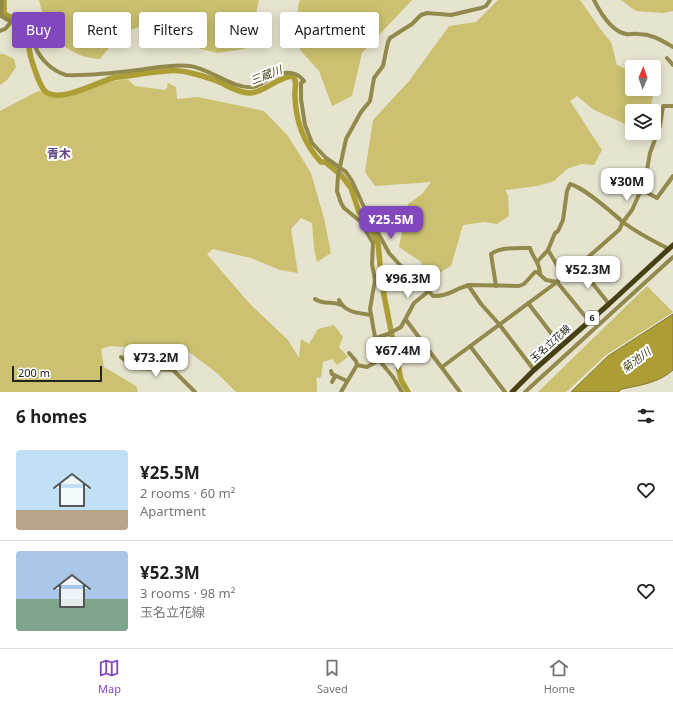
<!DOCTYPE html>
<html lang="en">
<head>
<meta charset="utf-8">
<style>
  :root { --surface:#fff; --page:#f2f2f2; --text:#202124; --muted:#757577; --line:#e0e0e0; --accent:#8347bd }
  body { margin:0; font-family:"Noto Sans","Noto Sans JP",sans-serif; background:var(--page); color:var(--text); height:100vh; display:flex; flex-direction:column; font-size:15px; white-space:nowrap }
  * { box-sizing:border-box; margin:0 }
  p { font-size:13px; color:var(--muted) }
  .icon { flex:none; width:22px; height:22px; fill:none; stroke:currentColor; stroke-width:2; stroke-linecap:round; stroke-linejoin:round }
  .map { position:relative; height:392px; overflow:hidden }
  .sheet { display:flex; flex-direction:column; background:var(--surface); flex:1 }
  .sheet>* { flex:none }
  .banner { position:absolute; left:12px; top:12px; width:400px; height:36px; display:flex; gap:8px }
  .needle { width:26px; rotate:2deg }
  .fabs { position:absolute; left:625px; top:60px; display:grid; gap:8px }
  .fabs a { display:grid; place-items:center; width:36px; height:36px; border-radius:4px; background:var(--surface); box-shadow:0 2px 10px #0003; font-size:20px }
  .scale { position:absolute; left:12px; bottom:10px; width:90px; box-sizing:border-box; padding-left:4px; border:2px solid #25241c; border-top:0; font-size:11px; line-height:14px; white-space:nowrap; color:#25241c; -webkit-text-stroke:3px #fff; paint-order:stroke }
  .price { position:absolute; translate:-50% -34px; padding:0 9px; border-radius:8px; background:#fff; color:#222; font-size:13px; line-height:26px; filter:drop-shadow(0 1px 2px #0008) }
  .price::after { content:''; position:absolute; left:50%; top:24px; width:12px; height:9px; margin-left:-6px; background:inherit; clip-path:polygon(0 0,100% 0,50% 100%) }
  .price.selected { background:var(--accent); color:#fff }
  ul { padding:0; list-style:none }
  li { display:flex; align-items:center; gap:12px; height:100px; padding:0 16px }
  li+li { border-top:1px solid var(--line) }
  li span { display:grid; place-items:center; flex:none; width:112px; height:80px; border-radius:4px; color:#555 }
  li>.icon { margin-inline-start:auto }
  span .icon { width:48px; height:48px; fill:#fffc; stroke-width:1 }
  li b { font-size:17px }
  h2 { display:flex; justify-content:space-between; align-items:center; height:48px; padding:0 16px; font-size:17px }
  .pill { padding:0 14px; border-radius:4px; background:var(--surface); box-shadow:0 2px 10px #0003; font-size:14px; line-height:36px }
  .pill.selected { background:var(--accent); color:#fff }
  .menu { display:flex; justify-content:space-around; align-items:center; height:56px; border-top:1px solid var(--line); background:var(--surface); font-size:11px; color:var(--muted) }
  .menu a { display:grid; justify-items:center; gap:2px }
  .menu .selected { color:var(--accent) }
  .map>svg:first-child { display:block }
</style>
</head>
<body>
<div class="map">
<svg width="673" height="392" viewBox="0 0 673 392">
  <rect width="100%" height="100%" fill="#e6e3cf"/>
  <g fill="#cbc170">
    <path d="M39,0H259L251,36L245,49L217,53L167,40L152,22L120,34L100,59C65,57 46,33 39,0Z"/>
    <path d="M300,0H412L362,53L352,96L332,106L319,71L300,50L298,5Z"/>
    <path d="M498,0H580L601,30L611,42L617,65L632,72V89H654L651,106L646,111H632V124L630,126L594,110L577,96L570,101L602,150L594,165L581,164L567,169L554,181L537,186L505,190L508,195L509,216L497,224L484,222L463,225L451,266L434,276L424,273L421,262L399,247L402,232L404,218L408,204L422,194L431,182L375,186L365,172L373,120L409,81L449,26L476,22Z"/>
    <path d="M621,0H673V11L663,13L636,11Z"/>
    <path d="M0,54H4L14,59L16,67L7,80L0,85Z"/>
    <path d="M127,79L135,86L165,90L167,88L168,83L176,87L177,99L198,97L264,111L288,136L311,173L324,218L331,253L317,262L314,248L312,223L301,218L291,229L298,273L280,270L251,258L213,249L207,254L249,303L288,340L299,358L301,339L309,344L318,329L334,325L343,337L339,347L348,357L337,365L332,359L323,362L321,377L316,378L317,385V392H236L217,373L189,352L110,346L101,349L104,367L136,386L138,392H0V111L38,91L46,92L51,94L73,93L90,89L102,83Z"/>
    <path d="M647,286L673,312L606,355L566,392H538Z"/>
  </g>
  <path fill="#ac9e35" stroke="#84792e" d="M673,314V370C658,383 641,385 622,389L618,392H571L608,356Z"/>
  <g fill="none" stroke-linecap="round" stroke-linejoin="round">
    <path stroke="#ac9e35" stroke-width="5.5" d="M4,0V13C11,21 24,16 32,24C34,30 29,39 29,47C29,55 40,88 46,92C62,103 97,82 113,78C122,76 131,76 140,74C157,72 174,68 191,73C200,75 209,78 217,81C227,85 240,94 251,93C265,92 277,77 293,76C298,82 294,89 295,97C296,121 304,144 321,162H325L342,176L351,188L359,212L370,226L378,243L382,285L392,336L401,380L408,392"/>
    <g stroke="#92894c" stroke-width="4">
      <path d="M2,0L1,16L8,20L27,23C38,35 31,35 35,46C40,59 52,71 66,75C90,76 114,73 138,70C155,68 172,64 190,66C211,69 232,89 253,87C261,86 267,79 274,76C285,71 297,71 304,81L301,83V99L305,125L312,143L326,158L346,172L352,181L363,205L389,253L399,264L421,283L433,296C451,296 455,288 470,285L519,286L524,284L535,272H537L546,280L557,282L589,321"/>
      <path d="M594,0C600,12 611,31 626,34C629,35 634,33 638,34C652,34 661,40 673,47"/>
      <path d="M0,31L5,29L12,21"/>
      <path d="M667,58L673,65"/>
      <path d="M642,190L657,198L673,176"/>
      <path d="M548,250L563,275"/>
      <path d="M537,262L548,250L555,233L558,231L563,220L567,191L570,184C585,188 611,212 623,222C637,233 653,241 669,249"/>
      <path d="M578,265L609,304"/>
      <path d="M468,285L481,304L499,324L534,370"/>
      <path d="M496,286L491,254C501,247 518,248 530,248C533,259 540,262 540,274"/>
      <path d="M315,299C325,306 332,300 341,305"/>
      <path d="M339,300C345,313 359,313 371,315"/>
      <path d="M528,303L561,346"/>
      <path d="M406,320L460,392"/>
      <path d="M376,338L388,334L401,327L414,303L429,291"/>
      <path d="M470,346L505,392"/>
      <path d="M349,353L356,361L357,365"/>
      <path d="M121,357L134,368L173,370L195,392"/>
      <path d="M442,367L557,282L563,275L586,259L619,230L623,222L632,210L645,181L650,153L660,126L663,106H673"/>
      <path d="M331,371L332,374L347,381"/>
      <path d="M332,382L335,376"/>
      <path d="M341,392L357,365L367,367L379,360"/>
      <path d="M402,392L393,377L379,360L370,309L375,280L372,264L373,243L360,221L344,208L341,203L337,191L338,176L346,139L361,112L370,101L374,78L383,66L388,42L390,38L412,24L421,15L427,13L451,15L481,8L486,6L490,0"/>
      <path d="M525,392L673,257"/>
    </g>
    <path stroke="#464014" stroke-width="5" d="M512,392L534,370L609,304L673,245"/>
  </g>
  <g text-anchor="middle" stroke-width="4" stroke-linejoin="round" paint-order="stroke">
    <rect fill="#fff" stroke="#666660" stroke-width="1" x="585" y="311" width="14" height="14" rx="3"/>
    <g font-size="9" font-weight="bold" fill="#25241c">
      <text x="592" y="321">6</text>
    </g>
    <g font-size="10" fill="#25241c" stroke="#fff">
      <text transform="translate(550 343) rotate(-42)" y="4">玉名立花線</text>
    </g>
    <g font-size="11" font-style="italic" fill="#4b451b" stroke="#fff">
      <text transform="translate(266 75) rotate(-21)" y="4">三蔵川</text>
      <text transform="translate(636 360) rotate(-37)" y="4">菊池川</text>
    </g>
    <g font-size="12" font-weight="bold" fill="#614581" stroke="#fff">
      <text x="59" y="158">青木</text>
    </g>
  </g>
</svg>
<div class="fabs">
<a><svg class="needle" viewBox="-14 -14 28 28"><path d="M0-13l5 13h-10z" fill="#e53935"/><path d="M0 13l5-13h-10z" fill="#757577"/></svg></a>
<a><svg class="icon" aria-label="layers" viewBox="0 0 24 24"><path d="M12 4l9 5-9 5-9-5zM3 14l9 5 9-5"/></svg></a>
</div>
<div class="scale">200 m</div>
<b class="price" style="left:627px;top:202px">¥30M</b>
<b class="price selected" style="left:391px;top:240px">¥25.5M</b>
<b class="price" style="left:588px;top:290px">¥52.3M</b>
<b class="price" style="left:408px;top:299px">¥96.3M</b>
<b class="price" style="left:398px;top:371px">¥67.4M</b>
<b class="price" style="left:156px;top:378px">¥73.2M</b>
<div class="banner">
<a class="pill selected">Buy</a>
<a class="pill">Rent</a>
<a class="pill">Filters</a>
<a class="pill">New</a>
<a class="pill">Apartment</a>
</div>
</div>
<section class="sheet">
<h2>6 homes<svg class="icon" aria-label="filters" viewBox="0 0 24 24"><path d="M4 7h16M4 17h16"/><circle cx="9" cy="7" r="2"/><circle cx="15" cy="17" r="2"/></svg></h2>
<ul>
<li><span style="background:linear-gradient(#bfe0f5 75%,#b9a48a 0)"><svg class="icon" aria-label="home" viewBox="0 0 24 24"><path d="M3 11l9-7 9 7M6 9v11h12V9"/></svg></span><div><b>¥25.5M</b><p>2 rooms · 60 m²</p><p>Apartment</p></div><svg class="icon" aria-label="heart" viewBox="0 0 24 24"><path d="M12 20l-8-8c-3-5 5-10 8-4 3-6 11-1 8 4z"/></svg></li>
<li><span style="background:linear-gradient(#a9c7e8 60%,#7fa58c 0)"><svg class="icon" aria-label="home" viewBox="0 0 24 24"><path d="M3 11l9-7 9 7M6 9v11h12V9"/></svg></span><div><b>¥52.3M</b><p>3 rooms · 98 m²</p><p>玉名立花線</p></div><svg class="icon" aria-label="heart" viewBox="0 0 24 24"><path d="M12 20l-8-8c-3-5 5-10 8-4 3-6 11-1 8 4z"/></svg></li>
</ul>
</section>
<nav class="menu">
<a class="selected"><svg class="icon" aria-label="map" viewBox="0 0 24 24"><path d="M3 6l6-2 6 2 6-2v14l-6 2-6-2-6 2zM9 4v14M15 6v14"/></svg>Map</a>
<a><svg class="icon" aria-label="saved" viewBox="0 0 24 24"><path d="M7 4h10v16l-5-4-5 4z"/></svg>Saved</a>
<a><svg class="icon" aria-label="home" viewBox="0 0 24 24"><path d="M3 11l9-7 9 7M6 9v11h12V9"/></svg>Home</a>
</nav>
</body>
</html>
